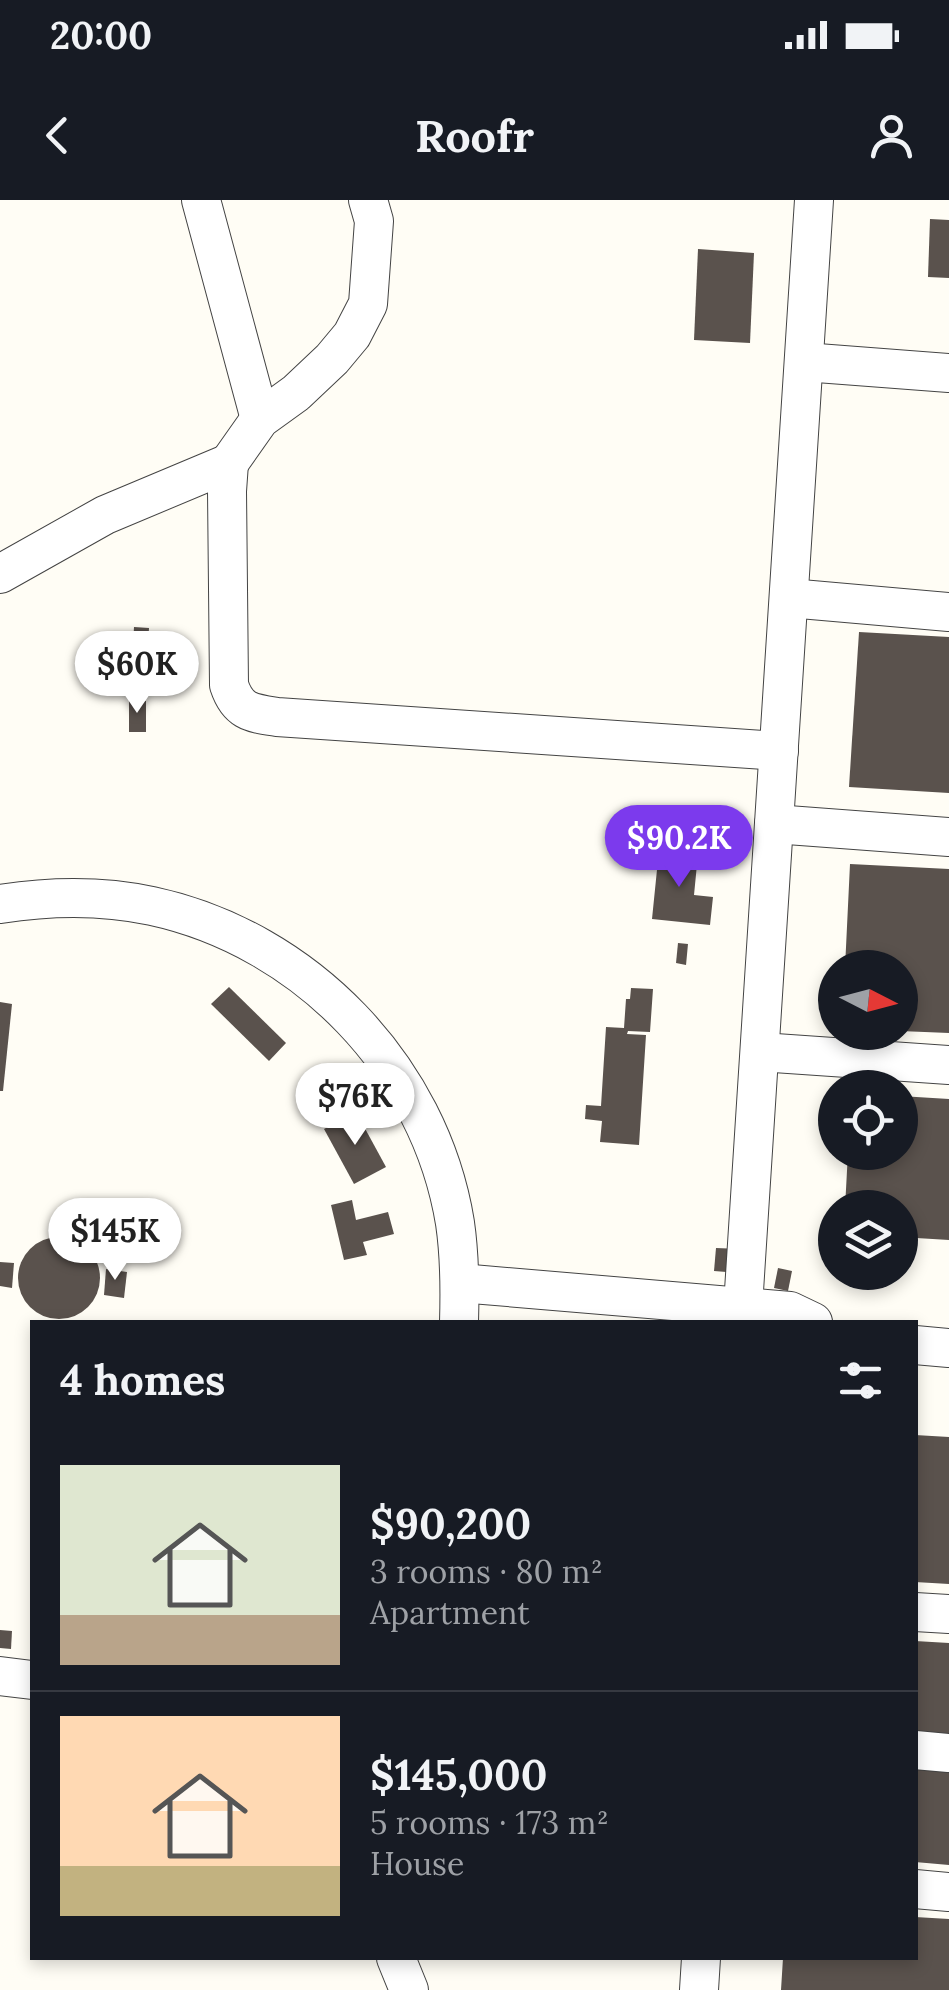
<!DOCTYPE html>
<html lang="en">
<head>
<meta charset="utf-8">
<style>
  :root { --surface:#171b24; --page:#242831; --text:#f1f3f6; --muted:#9ea1a6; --line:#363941; --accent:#7c3aed }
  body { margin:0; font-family:Lora,serif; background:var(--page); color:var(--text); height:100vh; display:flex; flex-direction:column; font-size:38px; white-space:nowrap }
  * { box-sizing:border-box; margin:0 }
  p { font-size:32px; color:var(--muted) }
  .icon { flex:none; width:55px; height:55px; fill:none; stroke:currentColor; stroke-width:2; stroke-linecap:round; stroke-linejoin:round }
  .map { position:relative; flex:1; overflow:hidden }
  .sheet { position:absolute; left:30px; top:1120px; width:888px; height:640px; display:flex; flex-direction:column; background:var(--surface); border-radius:0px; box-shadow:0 5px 15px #0003 }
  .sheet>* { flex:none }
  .needle { width:65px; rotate:96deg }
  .fabs { position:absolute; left:818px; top:750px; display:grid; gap:20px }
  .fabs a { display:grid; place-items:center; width:100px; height:100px; border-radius:50%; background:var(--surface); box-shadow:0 5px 15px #0003; font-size:50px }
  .price { position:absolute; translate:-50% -85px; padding:0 22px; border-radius:35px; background:#fff; color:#222; font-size:32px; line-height:65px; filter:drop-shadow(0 2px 5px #0008) }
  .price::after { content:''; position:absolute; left:50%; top:60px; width:30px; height:22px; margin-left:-15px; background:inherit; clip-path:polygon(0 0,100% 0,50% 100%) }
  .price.selected { background:var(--accent); color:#fff }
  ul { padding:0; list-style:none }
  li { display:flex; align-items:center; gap:30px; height:250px; padding:0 30px }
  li+li { border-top:2px solid var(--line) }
  li span { display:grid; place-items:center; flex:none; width:280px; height:200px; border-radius:0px; color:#555 }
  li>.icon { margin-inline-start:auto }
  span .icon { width:120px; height:120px; fill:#fffc; stroke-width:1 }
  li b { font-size:42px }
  h2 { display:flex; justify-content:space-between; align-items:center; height:120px; padding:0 30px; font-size:42px }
  .status { display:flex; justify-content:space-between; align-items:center; height:70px; padding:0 50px; background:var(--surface); direction:ltr }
  .status svg { height:28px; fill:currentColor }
  header { display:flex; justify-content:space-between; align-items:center; height:130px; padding:0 30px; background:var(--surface); font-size:45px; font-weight:800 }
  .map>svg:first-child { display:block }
</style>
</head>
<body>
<div class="status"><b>20:00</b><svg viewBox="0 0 49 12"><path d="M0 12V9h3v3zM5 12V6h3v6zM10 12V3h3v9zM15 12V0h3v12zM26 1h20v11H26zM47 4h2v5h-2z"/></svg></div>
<header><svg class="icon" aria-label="back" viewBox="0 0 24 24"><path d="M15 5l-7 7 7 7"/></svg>Roofr<svg class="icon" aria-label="person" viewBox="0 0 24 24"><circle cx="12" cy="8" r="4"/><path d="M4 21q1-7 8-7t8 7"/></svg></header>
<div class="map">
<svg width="949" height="1790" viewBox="0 0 949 1790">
  <rect width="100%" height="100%" fill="#fffdf5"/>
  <g fill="#5a524d">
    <path d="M930,19L949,20V78L928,77Z"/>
    <path d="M698,49L754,53L750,143L694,140Z"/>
    <path d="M134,427L149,428L147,464H132Z"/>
    <path d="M859,432L949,437V593L849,587Z"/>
    <path d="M129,500L146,501V532H129Z"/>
    <path d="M659,650L698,654L694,695L713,697L710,725L652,719Z"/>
    <path d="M850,664L949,669V833L900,831V768H845Z"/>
    <path d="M678,743L688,744L686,765L676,763Z"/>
    <path d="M229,787L286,843L269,861L211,804Z"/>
    <path d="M631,788L653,789L650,832L628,831L627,834L646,835L639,945L600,942L602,921L585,919L586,905L601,906L606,827L624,828L626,799H630Z"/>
    <path d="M0,802L12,804L3,891H0Z"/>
    <path d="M334,881L346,902L332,911L320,889Z"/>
    <path d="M900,896L949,899V1040L900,1037V1008H845L848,952H900Z"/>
    <path d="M356,912L386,967L354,984L324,929Z"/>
    <path d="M352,1000L356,1020L388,1012L394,1034L363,1042L367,1055L344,1060L331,1005Z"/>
    <path d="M55,1012L76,1014L74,1036L54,1034Z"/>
    <circle cx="59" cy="1078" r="41"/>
    <path d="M716,1048L741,1049L739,1073L714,1071Z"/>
    <path d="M0,1062L14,1063L12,1088L0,1086Z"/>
    <path d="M778,1068L792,1071L788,1091L774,1088Z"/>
    <path d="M106,1069L127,1072L124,1098L104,1095Z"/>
    <path d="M915,1235L949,1237V1384L915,1382Z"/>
    <path d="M0,1430L12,1431L11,1449L0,1448Z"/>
    <path d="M915,1441L949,1443V1540L915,1537Z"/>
    <path d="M915,1565L949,1568V1665L915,1662Z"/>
    <path d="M915,1717L949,1719V1790H781L783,1758H915Z"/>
  </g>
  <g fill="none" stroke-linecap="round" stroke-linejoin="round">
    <defs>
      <g id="minor">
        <path d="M201,0L260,219"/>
        <path d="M804,162L949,173"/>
        <path d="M229,263L260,219L296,193L332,159L352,135L368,104L374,21L368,0"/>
        <path d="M0,374L105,315L229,263L227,291L229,485C238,512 251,513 277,517L779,551"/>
        <path d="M789,398L949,412"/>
        <path d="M774,624L949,637"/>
        <path d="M0,704C51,696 101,695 152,706C305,739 430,868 455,1023C460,1057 460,1089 459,1122"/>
        <path d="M760,852L949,865"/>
        <path d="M460,1083L790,1111L813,1122"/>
        <path d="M742,1122L814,0"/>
        <path d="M915,1145L949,1148"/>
        <path d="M915,1412L949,1414"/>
        <path d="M0,1476L32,1480"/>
        <path d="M915,1550L949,1553"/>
        <path d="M915,1689L949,1692"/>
        <path d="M396,1758L409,1790"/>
        <path d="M699,1790L701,1758"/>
      </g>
    </defs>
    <use href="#minor" stroke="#444" stroke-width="40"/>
    <use href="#minor" stroke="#fff" stroke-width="38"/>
  </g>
</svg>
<div class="fabs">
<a><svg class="needle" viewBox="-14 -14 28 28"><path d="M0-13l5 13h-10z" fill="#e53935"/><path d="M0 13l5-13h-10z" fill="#9ea1a6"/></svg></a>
<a><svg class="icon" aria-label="locate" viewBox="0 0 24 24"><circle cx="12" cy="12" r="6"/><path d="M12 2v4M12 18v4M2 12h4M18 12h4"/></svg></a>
<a><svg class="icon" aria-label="layers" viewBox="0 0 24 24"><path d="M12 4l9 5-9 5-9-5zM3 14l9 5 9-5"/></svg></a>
</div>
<b class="price" style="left:137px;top:516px">$60K</b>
<b class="price selected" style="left:679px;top:690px">$90.2K</b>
<b class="price" style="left:355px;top:948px">$76K</b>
<b class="price" style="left:115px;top:1083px">$145K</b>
<section class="sheet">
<h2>4 homes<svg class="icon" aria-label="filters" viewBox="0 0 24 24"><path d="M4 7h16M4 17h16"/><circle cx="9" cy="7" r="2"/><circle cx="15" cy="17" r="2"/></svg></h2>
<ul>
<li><span style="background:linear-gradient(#dfe7d0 75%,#b9a48a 0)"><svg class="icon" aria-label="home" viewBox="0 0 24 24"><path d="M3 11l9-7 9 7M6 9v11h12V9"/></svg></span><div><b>$90,200</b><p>3 rooms · 80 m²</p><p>Apartment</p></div></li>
<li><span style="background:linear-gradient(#ffd9b3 75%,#c2b280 0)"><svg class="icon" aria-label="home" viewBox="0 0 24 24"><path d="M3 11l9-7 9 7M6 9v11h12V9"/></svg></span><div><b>$145,000</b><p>5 rooms · 173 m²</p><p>House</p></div></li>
</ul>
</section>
</div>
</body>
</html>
